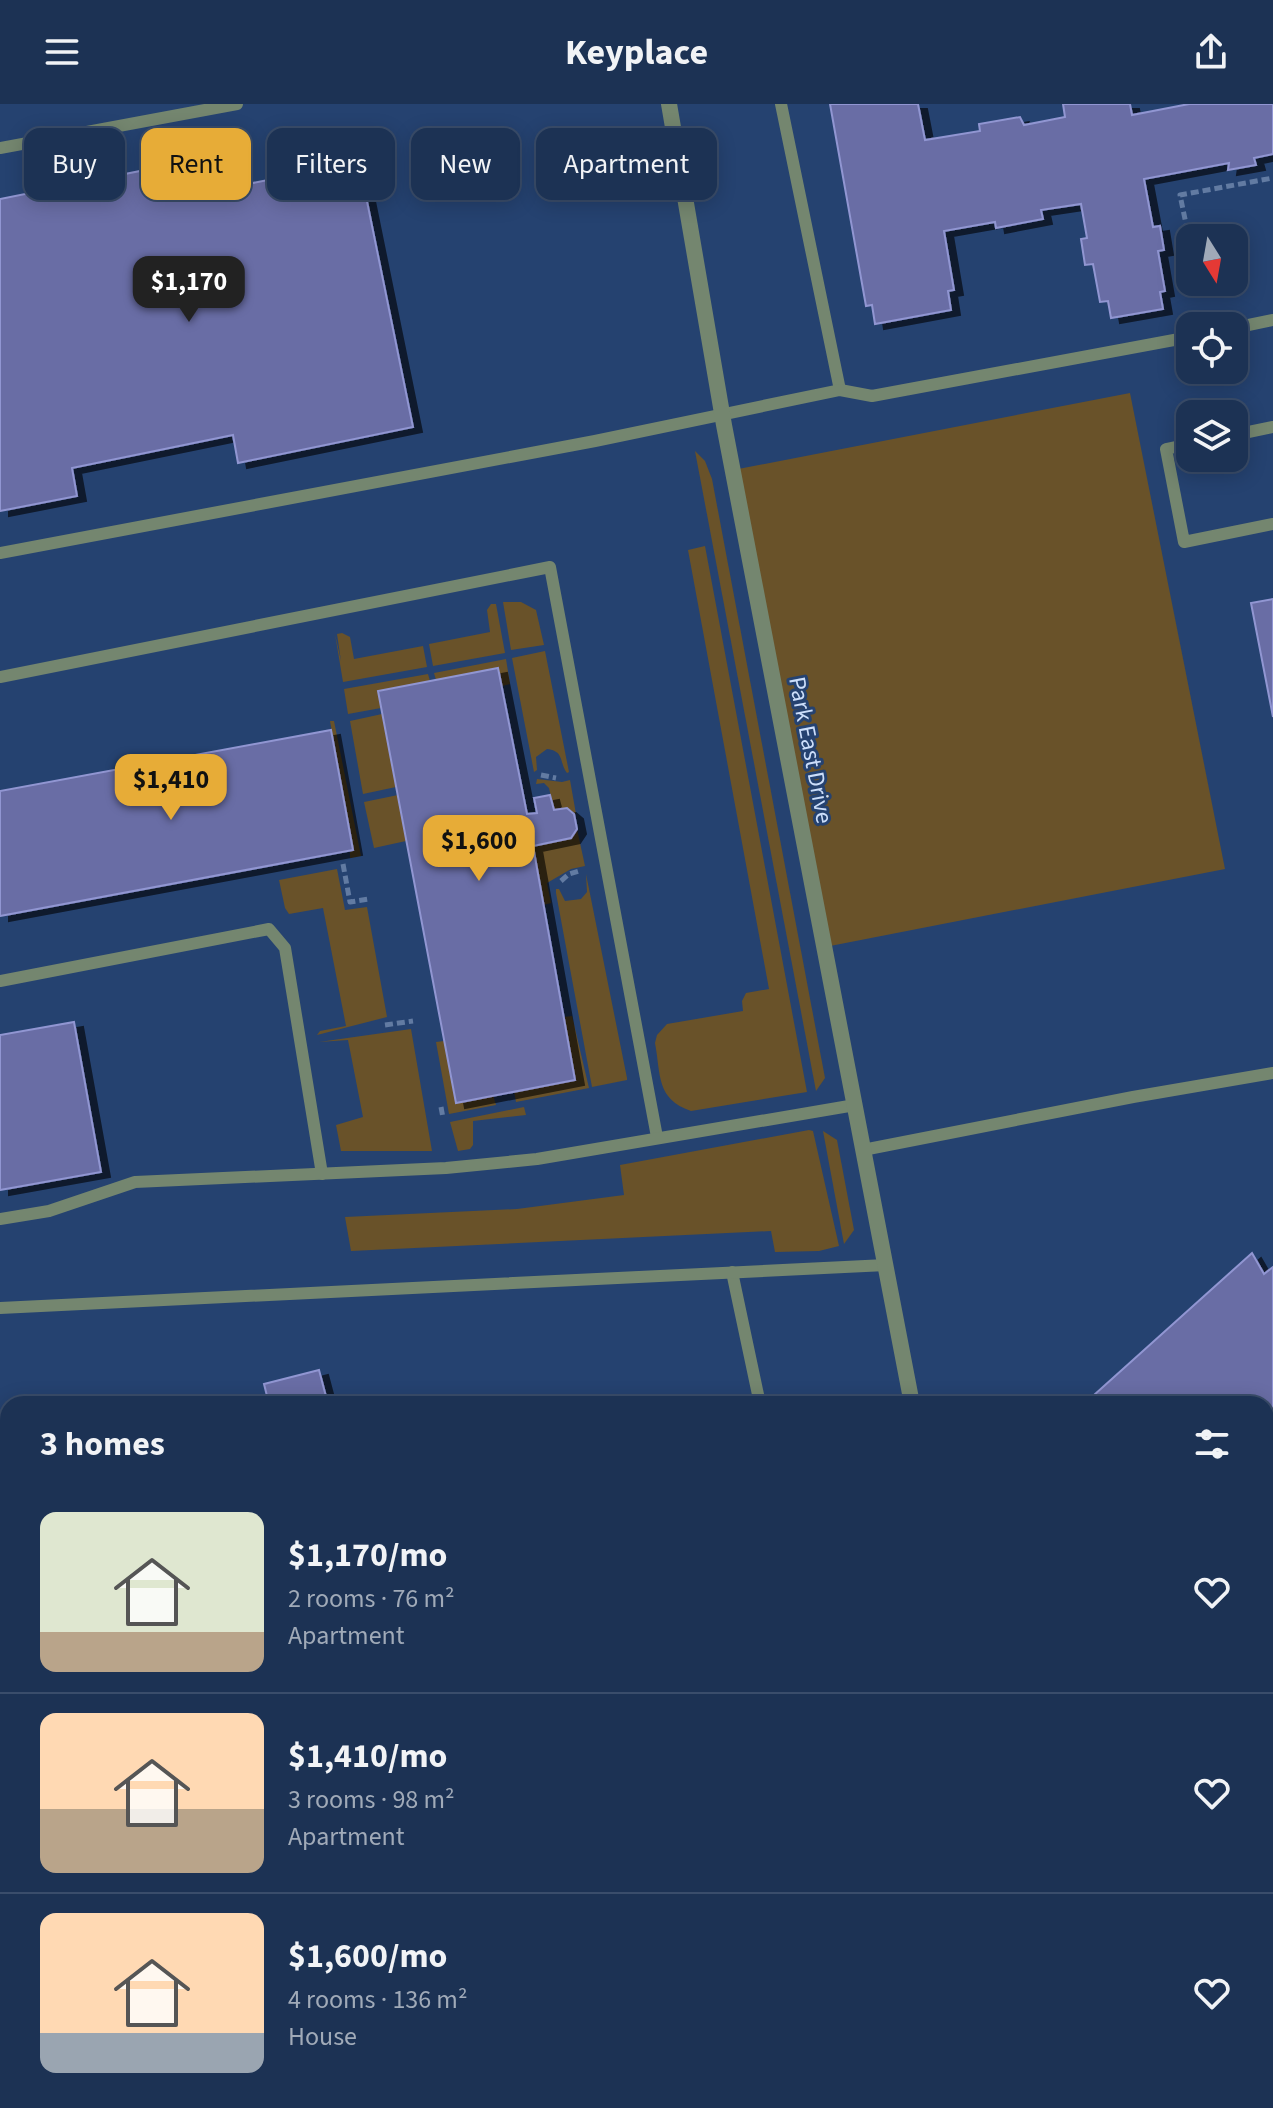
<!DOCTYPE html>
<html lang="en">
<head>
<meta charset="utf-8">
<style>
  :root { --surface:#1c3254; --page:#293e5e; --text:#f1f3f6; --muted:#a0aab8; --line:#3a4d6b; --accent:#e7ac37 }
  body { margin:0; font-family:"Source Sans 3",sans-serif; background:var(--page); color:var(--text); height:100vh; display:flex; flex-direction:column; font-size:30px; white-space:nowrap }
  * { box-sizing:border-box; margin:0 }
  p { font-size:26px; color:var(--muted) }
  .icon { flex:none; width:44px; height:44px; fill:none; stroke:currentColor; stroke-width:2; stroke-linecap:round; stroke-linejoin:round }
  .map { position:relative; flex:1; overflow:hidden }
  .panel { position:absolute; left:0px; top:1292px; width:1274px; height:712px; display:flex; flex-direction:column; background:var(--surface); border-radius:24px 24px 0 0; box-shadow:0 4px 20px #0003,0 0 0 2px var(--line) }
  .panel>* { flex:none }
  .hud { position:absolute; left:24px; top:24px; width:800px; height:72px; display:flex; gap:16px }
  .needle { width:52px; rotate:169deg }
  .tools { position:absolute; left:1176px; top:120px; display:grid; gap:16px }
  .tools a { display:grid; place-items:center; width:72px; height:72px; border-radius:16px; background:var(--surface); box-shadow:0 4px 20px #0003,0 0 0 2px var(--line); font-size:40px }
  .price { position:absolute; translate:-50% -68px; padding:0 18px; border-radius:16px; background:var(--accent); color:#111; font-size:26px; line-height:52px; filter:drop-shadow(0 2px 4px #0008) }
  .price::after { content:''; position:absolute; left:50%; top:48px; width:24px; height:18px; margin-left:-12px; background:inherit; clip-path:polygon(0 0,100% 0,50% 100%) }
  .price.on { background:#222; color:#fff }
  ul { padding:0; list-style:none }
  li { display:flex; align-items:center; gap:24px; height:200px; padding:0 40px }
  li+li { border-top:2px solid var(--line) }
  li span { display:grid; place-items:center; flex:none; width:224px; height:160px; border-radius:16px; color:#555 }
  li>.icon { margin-inline-start:auto }
  span .icon { width:96px; height:96px; fill:#fffc; stroke-width:1 }
  li b { font-size:34px }
  h2 { display:flex; justify-content:space-between; align-items:center; height:96px; padding:0 40px; font-size:34px }
  .tag { padding:0 28px; border-radius:16px; background:var(--surface); box-shadow:0 4px 20px #0003,0 0 0 2px var(--line); font-size:28px; line-height:72px }
  .tag.on { background:var(--accent); color:#111 }
  header { display:flex; justify-content:space-between; align-items:center; height:104px; padding:0 40px; background:var(--surface); font-size:36px; font-weight:700 }
  .map>svg:first-child { display:block }
</style>
</head>
<body>
<header><svg class="icon" aria-label="menu" viewBox="0 0 24 24"><path d="M4 6h16M4 12h16M4 18h16"/></svg>Keyplace<svg class="icon" aria-label="share" viewBox="0 0 24 24"><path d="M12 15V3M7 8l5-5 5 5M5 13v7h14v-7"/></svg></header>
<div class="map">
<svg width="1273" height="2004" viewBox="0 0 1273 2004">
  <defs>
    <filter id="shadow"><feDropShadow dx="9" dy="5" stdDeviation="0" flood-color="#0009"/></filter>
  </defs>
  <rect width="100%" height="100%" fill="#254270"/>
  <g fill="#695229">
    <path d="M1130,289L1225,765L825,843L733,366Z"/>
    <path d="M695,347L705,357L712,375L825,974L816,987Z"/>
    <path d="M705,442L807,988L691,1007C656,995 661,971 655,939L657,931L667,920L743,907L742,897L746,889L769,885L688,446Z"/>
    <path d="M503,498H521L536,506L544,541L511,546Z"/>
    <path d="M491,500H496L505,549L433,562L429,540L490,528L487,506Z"/>
    <path d="M342,529L350,533L354,555L423,542L427,563L343,578L335,530L341,557L337,530Z"/>
    <path d="M545,547L569,668L567,669C559,659 565,647 547,645L536,653L537,666L534,668L512,554Z"/>
    <path d="M506,555L510,580L502,582L498,564L436,576L434,569Z"/>
    <path d="M428,570L430,577L378,587L381,604L348,610L344,585Z"/>
    <path d="M382,610L396,683L363,690L350,617Z"/>
    <path d="M330,617H334L361,752L350,754V748L353,746Z"/>
    <path d="M537,675L562,678L570,676L576,710L567,704L554,706L549,684L544,679L536,680Z"/>
    <path d="M398,691L406,737L374,744L364,698Z"/>
    <path d="M577,725L585,762L571,765L547,779L551,799L543,801L533,742L571,734Z"/>
    <path d="M337,765L345,806L367,803L387,913L317,931L320,927L346,922L323,804L289,810L285,804L279,776Z"/>
    <path d="M586,770L627,974V976L592,983L556,789V785H559L565,797L581,795L587,788Z"/>
    <path d="M572,912L589,984L516,998L514,987L575,976L564,913Z"/>
    <path d="M411,925L432,1047H341L336,1021L363,1013L348,936L319,938Z"/>
    <path d="M444,937L456,998L493,991L496,1001L449,1010L436,938Z"/>
    <path d="M524,1003L526,1011L473,1017V1041L470,1045L458,1047L450,1018Z"/>
    <path d="M809,1026L813,1027L839,1142L819,1147L775,1148L771,1127L351,1147L345,1113L517,1105L624,1091L620,1061Z"/>
    <path d="M823,1027L837,1036L854,1126L844,1140Z"/>
  </g>
  <g fill="#696da5" stroke="#9196d2" stroke-width="2" filter="url(#shadow)">
    <path d="M830,0H918L925,36L980,27L979,20L1020,13L1024,21L1065,13L1063,0H1130L1132,11L1189,0H1273V50L1254,54L1256,61L1228,66L1229,59L1144,75L1153,123L1160,122L1164,146L1158,147L1165,187L1160,188L1163,205L1111,214L1108,197L1100,198L1093,160L1085,161L1081,135L1087,134L1081,100L1041,106L1043,115L996,124L995,118L944,127L954,186L948,187L951,206L875,220L872,201L866,202Z"/>
    <path d="M359,58L413,323L238,359L233,331L72,364L77,392L0,407V95L165,62L172,95Z"/>
    <path d="M1273,495V613L1251,499Z"/>
    <path d="M498,564L527,710L537,709L534,694L550,691L554,706L567,704L574,710L577,725L571,734L533,742L575,976L456,999L378,587Z"/>
    <path d="M331,626L353,746L0,812V687Z"/>
    <path d="M74,918L101,1068L0,1086V931Z"/>
    <path d="M1252,1149L1264,1170L1273,1163V1339L1266,1331V1300H1084Z"/>
    <path d="M319,1266L328,1300H269L264,1280Z"/>
    <path d="M1273,1750V1844L1266,1845V1751Z"/>
    <path d="M231,1996H325L294,2004H233Z"/>
  </g>
  <g fill="none" stroke-linecap="round" stroke-linejoin="round">
    <g stroke="#627ba2" stroke-width="5" stroke-dasharray="8 4" stroke-linecap="butt">
      <path d="M1190,139L1180,91L1273,74"/>
      <path d="M541,671L556,674"/>
      <path d="M343,760L350,798L369,795"/>
      <path d="M561,777L569,770L579,767"/>
      <path d="M385,921L413,917"/>
      <path d="M441,1003L443,1014"/>
    </g>
    <g stroke="#74866f" stroke-width="12">
      <path d="M781,0L840,286"/>
      <path d="M0,44L237,0"/>
      <path d="M1234,224L1273,216"/>
      <path d="M1234,331L1273,323"/>
      <path d="M1190,340L1166,345L1184,438L1273,420"/>
      <path d="M0,449L595,337L840,286L872,292L1190,233"/>
      <path d="M0,573L550,463L657,1033"/>
      <path d="M0,877L269,825L285,844L322,1070"/>
      <path d="M863,1046L1133,993L1273,969"/>
      <path d="M0,1115L49,1107L135,1078L446,1064L537,1055L855,1001"/>
      <path d="M732,1168L760,1300"/>
      <path d="M0,1204L886,1161"/>
      <path d="M1266,1450L1273,1459"/>
      <path d="M0,1503L8,1537"/>
      <path d="M1266,1590L1273,1589"/>
      <path d="M1266,1675L1273,1674"/>
      <path d="M1266,1887L1273,1886"/>
      <path d="M116,1996L118,2004"/>
      <path d="M551,1996L553,2004"/>
      <path d="M424,2004L423,2000L427,1996"/>
      <path d="M462,2004L497,1996"/>
      <path d="M849,2004L884,1996"/>
    </g>
    <g stroke="#74866f" stroke-width="16">
      <path d="M669,0L724,321L912,1300"/>
      <path d="M1045,1996L1046,2004"/>
    </g>
  </g>
  <g text-anchor="middle" stroke-width="6" stroke-linejoin="round" paint-order="stroke">
    <g font-size="24" fill="#ccdefa" stroke="#254270">
      <text transform="translate(811 646) rotate(79)" y="8">Park East Drive</text>
    </g>
  </g>
</svg>
<div class="tools">
<a><svg class="needle" viewBox="-14 -14 28 28"><path d="M0-13l5 13h-10z" fill="#e53935"/><path d="M0 13l5-13h-10z" fill="#a0aab8"/></svg></a>
<a><svg class="icon" aria-label="locate" viewBox="0 0 24 24"><circle cx="12" cy="12" r="6"/><path d="M12 2v4M12 18v4M2 12h4M18 12h4"/></svg></a>
<a><svg class="icon" aria-label="layers" viewBox="0 0 24 24"><path d="M12 4l9 5-9 5-9-5zM3 14l9 5 9-5"/></svg></a>
</div>
<b class="price on" style="left:189px;top:220px">$1,170</b>
<b class="price" style="left:171px;top:718px">$1,410</b>
<b class="price" style="left:479px;top:779px">$1,600</b>
<div class="hud">
<a class="tag">Buy</a>
<a class="tag on">Rent</a>
<a class="tag">Filters</a>
<a class="tag">New</a>
<a class="tag">Apartment</a>
</div>
<section class="panel">
<h2>3 homes<svg class="icon" aria-label="filters" viewBox="0 0 24 24"><path d="M4 7h16M4 17h16"/><circle cx="9" cy="7" r="2"/><circle cx="15" cy="17" r="2"/></svg></h2>
<ul>
<li><span style="background:linear-gradient(#dfe7d0 75%,#b9a48a 0)"><svg class="icon" aria-label="home" viewBox="0 0 24 24"><path d="M3 11l9-7 9 7M6 9v11h12V9"/></svg></span><div><b>$1,170/mo</b><p>2 rooms · 76 m²</p><p>Apartment</p></div><svg class="icon" aria-label="heart" viewBox="0 0 24 24"><path d="M12 20l-8-8c-3-5 5-10 8-4 3-6 11-1 8 4z"/></svg></li>
<li><span style="background:linear-gradient(#ffd9b3 60%,#b9a48a 0)"><svg class="icon" aria-label="home" viewBox="0 0 24 24"><path d="M3 11l9-7 9 7M6 9v11h12V9"/></svg></span><div><b>$1,410/mo</b><p>3 rooms · 98 m²</p><p>Apartment</p></div><svg class="icon" aria-label="heart" viewBox="0 0 24 24"><path d="M12 20l-8-8c-3-5 5-10 8-4 3-6 11-1 8 4z"/></svg></li>
<li><span style="background:linear-gradient(#ffd9b3 75%,#9aa5b1 0)"><svg class="icon" aria-label="home" viewBox="0 0 24 24"><path d="M3 11l9-7 9 7M6 9v11h12V9"/></svg></span><div><b>$1,600/mo</b><p>4 rooms · 136 m²</p><p>House</p></div><svg class="icon" aria-label="heart" viewBox="0 0 24 24"><path d="M12 20l-8-8c-3-5 5-10 8-4 3-6 11-1 8 4z"/></svg></li>
</ul>
</section>
</div>
</body>
</html>
